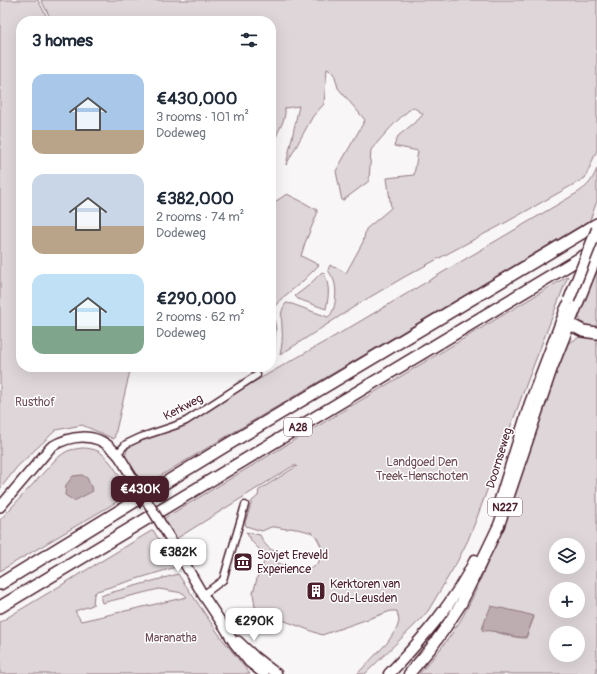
<!DOCTYPE html>
<html lang="en">
<head>
<meta charset="utf-8">
<style>
  :root { --surface:#fff; --page:#f2f2f3; --text:#1f2937; --muted:#747a83; --accent:#4a1f2b }
  body { margin:0; font-family:Pangolin,sans-serif; background:var(--page); color:var(--text); height:100vh; display:flex; flex-direction:column; font-size:15px; white-space:nowrap }
  * { box-sizing:border-box; margin:0 }
  p { font-size:13px; color:var(--muted) }
  .icon { flex:none; width:22px; height:22px; fill:none; stroke:currentColor; stroke-width:2; stroke-linecap:round; stroke-linejoin:round }
  .map { position:relative; flex:1; overflow:hidden }
  .details { position:absolute; left:16px; top:16px; width:260px; height:356px; display:flex; flex-direction:column; background:var(--surface); border-radius:16px; box-shadow:0 4px 16px #0002 }
  .details>* { flex:none }
  .fabs { position:absolute; left:549px; top:538px; display:grid; gap:8px }
  .fabs a { display:grid; place-items:center; width:36px; height:36px; border-radius:50%; background:var(--surface); box-shadow:0 4px 16px #0002; font-size:20px }
  .price { position:absolute; translate:-50% -34px; padding:0 9px; border-radius:8px; background:#fff; color:#222; font-size:13px; line-height:26px; filter:drop-shadow(0 1px 2px #0008) }
  .price::after { content:''; position:absolute; left:50%; top:24px; width:12px; height:9px; margin-left:-6px; background:inherit; clip-path:polygon(0 0,100% 0,50% 100%) }
  .price.selected { background:var(--accent); color:#fff }
  ul { padding:0; list-style:none }
  li { display:flex; align-items:center; gap:12px; height:100px; padding:0 16px }
  li span { display:grid; place-items:center; flex:none; width:112px; height:80px; border-radius:12px; color:#555 }
  li>.icon { margin-inline-start:auto }
  span .icon { width:48px; height:48px; fill:#fffc; stroke-width:1 }
  li b { font-size:17px }
  h2 { display:flex; justify-content:space-between; align-items:center; height:48px; padding:0 16px; font-size:17px }
  .map>svg:first-child { display:block }
</style>
</head>
<body>
<div class="map">
<svg width="597" height="674" viewBox="0 0 597 674">
  <rect width="100%" height="100%" fill="#f8f6f7"/>
  <filter id="ink" filterUnits="userSpaceOnUse"><feTurbulence type="fractalNoise" baseFrequency=".025" numOctaves="2"/><feDisplacementMap in="SourceGraphic" scale="8" xChannelSelector="R" yChannelSelector="G"/><feConvolveMatrix kernelMatrix="1 2 1 2 8 2 1 2 1" color-interpolation-filters="sRGB"/></filter>
  <g filter="url(#ink)">
    <g fill="#ded6d9" stroke="#947a82" fill-rule="evenodd">
      <path d="M0,0H38L49,21H21V367H131L114,439L82,425L56,430L17,467L0,489Z"/>
      <path d="M41,0H597V150L585,178L496,228L486,233L406,276L360,303L280,355C282,346 283,337 282,328C282,318 279,313 286,303L292,304L328,317C329,317 332,313 332,312C336,306 337,288 334,281C333,277 330,274 328,270L330,265L335,268L336,267L346,273L363,242L366,229L391,208L387,178L414,175L418,151L394,146L398,136L419,119L423,114L413,107C397,119 384,135 371,150L369,181L342,201L336,171L365,120L338,88L334,73L327,69L324,104L313,116L286,165L299,106L285,108C286,122 278,128 275,141L273,142V178H271V21H52Z"/>
      <path d="M597,169V201L590,220L465,295L143,486L125,456L127,450L134,442L195,419L238,391L342,332L577,193C589,185 591,182 597,169Z"/>
      <path d="M287,194L301,201L317,210V214L305,243L301,256L319,265L303,281L281,299L276,305L274,318L276,329L273,360L271,361V203C277,202 281,197 287,194Z"/>
      <path d="M597,267V327C587,325 579,326 579,313Z"/>
      <path d="M322,272L324,273C330,288 329,294 326,309L298,299L295,296L308,286Z"/>
      <path d="M568,276L529,377L476,520L468,540L457,562L428,611L419,621L365,674H357L387,643L397,628L399,621L397,611H391L322,635L264,613V615L257,612L258,609L255,607L253,593L258,575L265,560L264,556L262,552L252,542L246,532L260,535C264,543 266,547 274,551L273,561L292,568L305,570L316,565L324,554L322,553L321,546L317,538L313,533L302,530L290,528L286,529L275,527H271L262,531L246,526L245,523L252,501L258,496L259,490L297,466H293L176,539L163,519Z"/>
      <path d="M580,337L597,339V674H419C435,656 451,637 463,616C486,574 501,525 517,481C533,435 550,389 566,344ZM556,545H578V567H556ZM556,589H578V611H556ZM534,617L526,638C513,638 501,633 489,630ZM556,633H578V655H556Z"/>
      <path d="M82,448C88,448 93,449 98,451C111,458 122,481 130,494L0,571V520L55,460C67,450 68,450 82,448Z"/>
      <path d="M153,530L176,567L97,591L94,594L93,605L75,611L81,621L187,597L183,593L159,589L102,603L101,600V596L106,594L178,574L220,636L250,674H0V622Z"/>
    </g>
    <g fill="#bdadb0" stroke="#8f747b">
      <path d="M82,475L87,478L93,491L74,501L65,495L66,485L73,476Z"/>
      <path d="M491,606L519,612L534,616L526,637C511,639 498,629 483,631L482,629L486,618Z"/>
    </g>
    <g fill="none" stroke-linecap="round" stroke-linejoin="round">
      <defs>
        <g id="street">
          <path d="M117,454L126,444L141,437L174,426L186,421L257,375"/>
          <path d="M203,595L223,580L245,505"/>
        </g>
        <g id="secondary">
          <path d="M0,507L51,447C70,435 95,432 112,449C119,454 123,462 127,469"/>
          <path d="M171,540L203,595L225,628L234,643L249,662L264,674"/>
          <path d="M238,641L255,657L277,674"/>
        </g>
        <g id="primary">
          <path d="M498,506L530,403L567,306"/>
          <path d="M389,674C422,639 454,603 475,560"/>
          <path d="M409,674L431,648L446,627L461,604L499,525L552,368L597,255"/>
        </g>
        <g id="highway">
          <path d="M565,311L570,324L583,331L597,333"/>
          <path d="M0,584L222,448L597,224"/>
          <path d="M0,607L597,248"/>
        </g>
      </defs>
      <use href="#street" stroke="#4a1f2b" stroke-width="9"/>
      <use href="#secondary" stroke="#4a1f2b" stroke-width="12"/>
      <use href="#primary" stroke="#4a1f2b" stroke-width="13"/>
      <use href="#highway" stroke="#4a1f2b" stroke-width="14"/>
      <use href="#street" stroke="#fff" stroke-width="6"/>
      <use href="#secondary" stroke="#fff" stroke-width="9"/>
      <use href="#primary" stroke="#fff" stroke-width="10"/>
      <use href="#highway" stroke="#fff" stroke-width="11"/>
      <defs>
        <path id="secondary-bridge" d="M127,469L171,540"/>
        <path id="primary-bridge" d="M569,300L597,229"/>
      </defs>
      <use href="#secondary-bridge" stroke="#4a1f2b" stroke-width="12" stroke-linecap="butt"/>
      <use href="#primary-bridge" stroke="#4a1f2b" stroke-width="13" stroke-linecap="butt"/>
      <use href="#secondary-bridge" stroke="#fff" stroke-width="9"/>
      <use href="#primary-bridge" stroke="#fff" stroke-width="10"/>
    </g>
  </g>
  <defs>
    <symbol id="museum-square" viewBox="-11 -11 22 22"><rect x="-9" y="-9" width="18" height="18" rx="4" fill="#4a1f2b" stroke="#fff"/><path d="M0-6L6-3V-2H-6V-3ZM-5-1h2V3h-2ZM-1-1h2V3h-2ZM3-1h2V3H3ZM-6 4H6V6H-6Z" fill="#fff"/></symbol>
    <symbol id="building-square" viewBox="-11 -11 22 22"><rect x="-9" y="-9" width="18" height="18" rx="4" fill="#4a1f2b" stroke="#fff"/><path d="M-4-6H4V6H1V3H-1V6H-4ZM-2.5-4.3h1.7v1.8h-1.7ZM.8-4.3h1.7v1.8H.8ZM-2.5-1h1.7V.8h-1.7ZM.8-1h1.7V.8H.8Z" fill="#fff"/></symbol>
  </defs>
  <g fill-rule="evenodd">
    <use href="#museum-square" x="232" y="551" width="22" height="22"/>
    <use href="#building-square" x="305" y="580" width="22" height="22"/>
  </g>
  <g text-anchor="middle" stroke-width="3" stroke-linejoin="round" paint-order="stroke">
    <g fill="#fff" stroke="#80626b" stroke-width="1">
      <rect x="284" y="418" width="28" height="18" rx="3"/>
      <rect x="488" y="498" width="34" height="18" rx="3"/>
    </g>
    <g font-size="11" font-weight="bold" fill="#4a1f2b">
      <text x="298" y="431">A28</text>
      <text x="505" y="511">N227</text>
    </g>
    <g font-size="12" fill="#6f4d56" stroke="#fff">
      <text x="35" y="406">Rusthof</text>
      <text x="422" y="466">Landgoed Den<tspan x="422" dy="14">Treek-Henschoten</tspan></text>
      <text x="171" y="642">Maranatha</text>
    </g>
    <g font-size="12" fill="#4a1f2b" stroke="#fff">
      <text transform="translate(183 407) rotate(-28)" y="4">Kerkweg</text>
      <text transform="translate(499 458) rotate(-73)" y="4">Doornseweg</text>
    </g>
    <g font-size="12" fill="#4a1f2b" stroke="#fff" text-anchor="start">
      <text x="257" y="559">Sovjet Ereveld<tspan x="257" dy="14">Experience</tspan></text>
      <text x="330" y="588">Kerktoren van<tspan x="330" dy="14">Oud-Leusden</tspan></text>
    </g>
  </g>
</svg>
<div class="fabs">
<a><svg class="icon" aria-label="layers" viewBox="0 0 24 24"><path d="M12 4l9 5-9 5-9-5zM3 14l9 5 9-5"/></svg></a>
<a>+</a>
<a>−</a>
</div>
<b class="price selected" style="left:140px;top:510px">€430K</b>
<b class="price" style="left:178px;top:573px">€382K</b>
<b class="price" style="left:254px;top:642px">€290K</b>
<section class="details">
<h2>3 homes<svg class="icon" aria-label="filters" viewBox="0 0 24 24"><path d="M4 7h16M4 17h16"/><circle cx="9" cy="7" r="2"/><circle cx="15" cy="17" r="2"/></svg></h2>
<ul>
<li><span style="background:linear-gradient(#a9c7e8 70%,#b9a48a 0)"><svg class="icon" aria-label="home" viewBox="0 0 24 24"><path d="M3 11l9-7 9 7M6 9v11h12V9"/></svg></span><div><b>€430,000</b><p>3 rooms · 101 m²</p><p>Dodeweg</p></div></li>
<li><span style="background:linear-gradient(#c9d6e8 65%,#b9a48a 0)"><svg class="icon" aria-label="home" viewBox="0 0 24 24"><path d="M3 11l9-7 9 7M6 9v11h12V9"/></svg></span><div><b>€382,000</b><p>2 rooms · 74 m²</p><p>Dodeweg</p></div></li>
<li><span style="background:linear-gradient(#bfe0f5 65%,#7fa58c 0)"><svg class="icon" aria-label="home" viewBox="0 0 24 24"><path d="M3 11l9-7 9 7M6 9v11h12V9"/></svg></span><div><b>€290,000</b><p>2 rooms · 62 m²</p><p>Dodeweg</p></div></li>
</ul>
</section>
</div>
</body>
</html>
